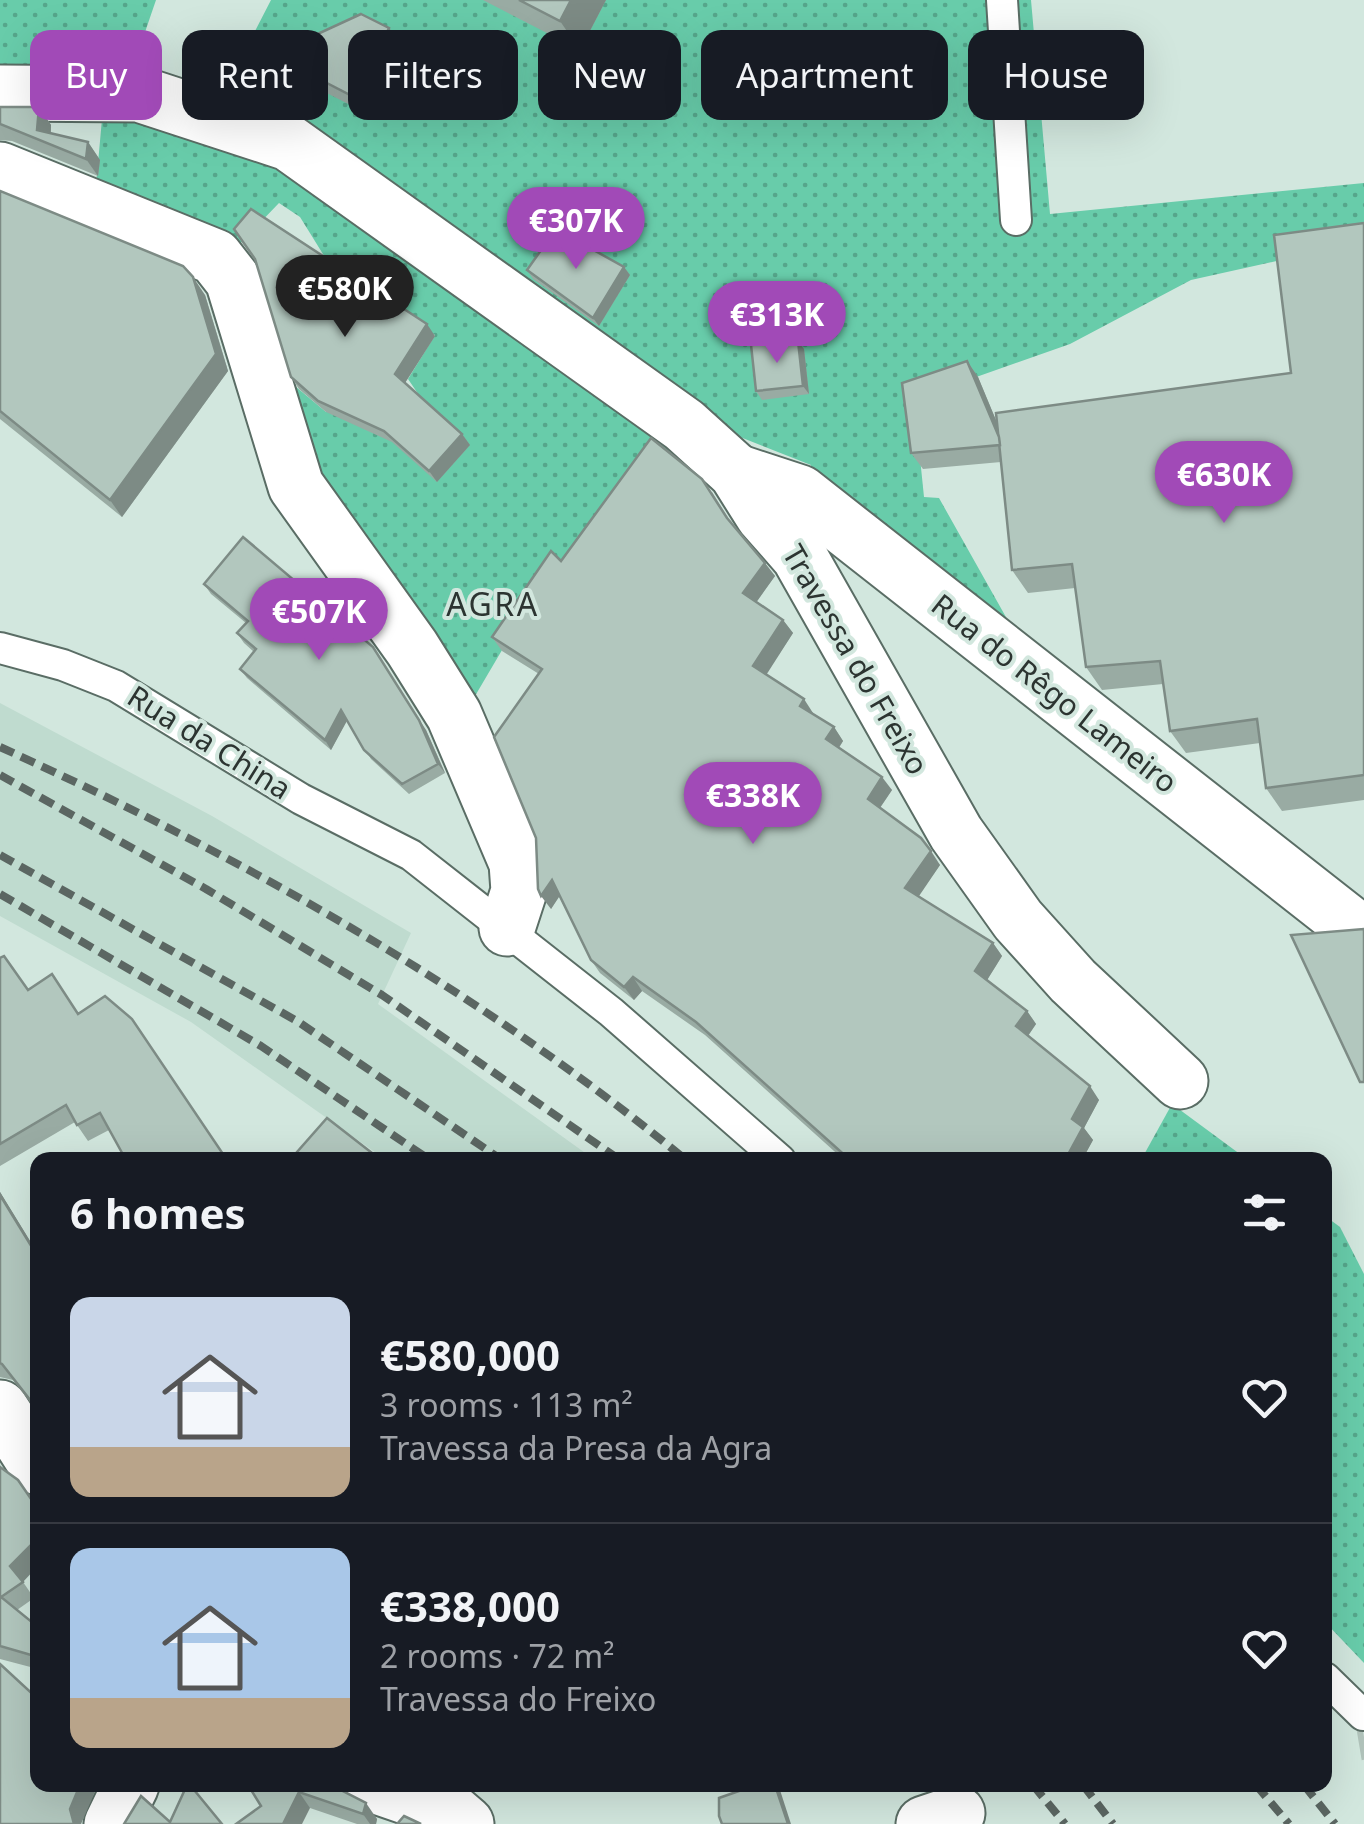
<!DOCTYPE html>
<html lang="en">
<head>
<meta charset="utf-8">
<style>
  :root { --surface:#171b24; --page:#20242c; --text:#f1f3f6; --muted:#9ea1a6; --line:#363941; --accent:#a14ab7 }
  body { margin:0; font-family:"Noto Sans",sans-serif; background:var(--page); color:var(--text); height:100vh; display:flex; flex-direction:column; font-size:38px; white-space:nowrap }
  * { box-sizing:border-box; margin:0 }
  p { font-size:32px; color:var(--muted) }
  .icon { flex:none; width:55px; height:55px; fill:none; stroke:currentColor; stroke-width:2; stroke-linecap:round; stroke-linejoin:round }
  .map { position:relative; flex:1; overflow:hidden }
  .side { position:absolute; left:30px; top:1152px; width:1302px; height:640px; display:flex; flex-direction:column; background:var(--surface); border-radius:20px; box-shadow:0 10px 40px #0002 }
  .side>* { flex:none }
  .guide { position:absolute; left:30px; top:30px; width:1305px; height:90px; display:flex; gap:20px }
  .price { position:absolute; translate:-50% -85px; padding:0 22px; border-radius:35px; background:var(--accent); color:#fff; font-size:32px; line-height:65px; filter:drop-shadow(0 2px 5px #0008) }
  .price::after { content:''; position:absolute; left:50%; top:60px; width:30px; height:22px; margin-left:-15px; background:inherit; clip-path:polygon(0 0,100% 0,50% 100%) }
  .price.current { background:#222; color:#fff }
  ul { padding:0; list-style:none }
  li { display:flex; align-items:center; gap:30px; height:250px; padding:0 40px }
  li+li { border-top:2px solid var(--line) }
  li span { display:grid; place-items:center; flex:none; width:280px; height:200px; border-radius:20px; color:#555 }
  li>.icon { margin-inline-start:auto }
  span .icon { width:120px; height:120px; fill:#fffc; stroke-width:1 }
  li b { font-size:42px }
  h2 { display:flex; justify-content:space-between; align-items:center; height:120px; padding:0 40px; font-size:42px }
  .tag { padding:0 35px; border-radius:20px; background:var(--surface); box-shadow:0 10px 40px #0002; font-size:35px; line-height:90px }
  .tag.current { background:var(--accent); color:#fff }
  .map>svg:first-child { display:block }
</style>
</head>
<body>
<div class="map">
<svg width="1364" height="1824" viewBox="0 0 1364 1824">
  <defs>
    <pattern id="grass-dots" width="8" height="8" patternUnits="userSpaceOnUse" patternTransform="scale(2.5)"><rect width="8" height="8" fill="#68ccaa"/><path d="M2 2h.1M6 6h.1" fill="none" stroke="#56a68b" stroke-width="1.8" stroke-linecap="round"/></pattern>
  </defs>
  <rect width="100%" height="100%" fill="#d2e7de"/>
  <path fill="#bfdbcf" d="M0,703L212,816L411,933L378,1004L595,1160H386L191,1022L0,916Z"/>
  <g fill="url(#grass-dots)">
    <path d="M0,0H156L130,76L0,68Z"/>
    <path d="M271,0H1031L1050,214L1364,183V248L1290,258L1191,280L1070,344L914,399L924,497L939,498L1020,642L809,482L811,465L735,435L217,105Z"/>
    <path d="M103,108L242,141L691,453L525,611L465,713L304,477L289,381L326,412L427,407L408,379L435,335L331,267L300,217L279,203L234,250L95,196Z"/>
    <path d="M1172,1104L1248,1160H1141Z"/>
    <path d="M1325,1216L1340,1227L1364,1274V1663L1325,1622Z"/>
  </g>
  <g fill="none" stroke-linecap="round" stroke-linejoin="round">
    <path stroke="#b1c3bb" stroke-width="45" stroke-dasharray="45 22" stroke-linecap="butt" d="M1358,1738L1364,1737"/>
    <defs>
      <g id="service">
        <path d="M1002,0L1016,220"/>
        <path d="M0,648L63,665L116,686L301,799L411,855L611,1012L780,1160"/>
        <path d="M1325,1678L1363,1715"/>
      </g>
      <g id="minor">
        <path d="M0,93L139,94L289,143L684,425L736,472L763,515L799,556L956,833L1018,920L1073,981L1180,1081"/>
        <path d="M0,170L215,257L233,280L296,486L412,648L454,715L517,863L519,891L507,928"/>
        <path d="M736,472L800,493L1357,930L1364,929"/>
        <path d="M0,1408L38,1467"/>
        <path d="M374,1785L452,1812L466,1824"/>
        <path d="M112,1824L131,1785"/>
        <path d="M924,1824L957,1813"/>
      </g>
    </defs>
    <use href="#service" stroke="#5a6d65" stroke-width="34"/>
    <use href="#minor" stroke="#5a6d65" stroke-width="59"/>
    <use href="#service" stroke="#fff" stroke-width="30"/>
    <use href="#minor" stroke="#fff" stroke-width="55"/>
    <g stroke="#5b6662" stroke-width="8" stroke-dasharray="15 8" stroke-linecap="butt">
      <path d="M0,747C244,858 478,989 686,1160"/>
      <path d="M0,775L206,889L382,995L620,1160"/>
      <path d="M0,855L297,1021L502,1160"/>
      <path d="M0,894L261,1046L430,1160"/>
      <path d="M1033,1785L1065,1824"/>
      <path d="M1083,1785L1113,1824"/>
      <path d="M1256,1785L1289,1824"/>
      <path d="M1304,1785L1335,1824"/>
    </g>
  </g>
  <g fill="#99aba3">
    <path d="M483,0H606L580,50Z"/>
    <path d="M389,28L401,44L366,113L307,83L296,67Z"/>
    <path d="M0,107H39L51,125V133L88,142L100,160L98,176L12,141L0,140Z"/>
    <path d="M0,191L205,295L228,371L122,517L0,419Z"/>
    <path d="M1364,223V800L1282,811L1266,788L1260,743L1186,753L1170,731L1163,684L1102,690L1086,667L1075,588L1028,593L1012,570L1001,462L923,469L911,453L967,361L978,377L997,423L1291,373Z"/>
    <path d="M624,267L630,275L599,326L533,279L527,270Z"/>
    <path d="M435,336L405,383L462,434L470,445L437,482L392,442L326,412L299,389L291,377Z"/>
    <path d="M798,341L804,349L809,394L762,400L756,391Z"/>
    <path d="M712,492L731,523L775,576L756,602L783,620L793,633L766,674L813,714L834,727L843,741L839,748L892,790L880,808L940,865L918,896L993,943L1002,956L987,980L1027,1011L1036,1024L1028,1036L1099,1100L1084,1128L1093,1140L1082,1160H844L705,1035L642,991L634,1000L600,973L591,960L559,896L551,909L539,674L502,651L492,637L561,561Z"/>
    <path d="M204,584L426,730L445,773L409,794L371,759L347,720L331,750L247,678L240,669L254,652L244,643L237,633L246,623L211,594Z"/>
    <path d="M4,956L109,1130L88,1141L75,1122L0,1166V958Z"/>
    <path d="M0,1192L38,1254V1412L13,1380L0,1377Z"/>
    <path d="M0,1464L23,1582L34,1598L17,1610L38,1627V1669L0,1659Z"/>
    <path d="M248,1785L343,1790L377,1819L376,1824H357L310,1808L261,1806Z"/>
  </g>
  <g fill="#7d8b85">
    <path d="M571,0H606L580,50L560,21Z"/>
    <path d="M389,28L401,44L366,113L354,97Z"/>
    <path d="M39,107L51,125L50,144L37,130Z"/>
    <path d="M88,142L100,160L98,176L86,159Z"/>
    <path d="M624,267L630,275L599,326L593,318Z"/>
    <path d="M193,277L205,295L228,371L122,517L110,500Z"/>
    <path d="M427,324L435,336L403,386L395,374Z"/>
    <path d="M798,341L804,349L809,394L803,386Z"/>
    <path d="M967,361L978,377L1013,461L1002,444Z"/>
    <path d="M462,434L470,445L437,482L429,471Z"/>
    <path d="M765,563L775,576L753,607L743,593Z"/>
    <path d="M783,620L793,633L763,680L753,666Z"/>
    <path d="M373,647L426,730L445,773L438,764Z"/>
    <path d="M804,699L813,713L809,719L800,706Z"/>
    <path d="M341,710L348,719L331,750L325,740Z"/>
    <path d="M834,727L843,741L835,753L826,739Z"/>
    <path d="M882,777L892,790L877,812L868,799Z"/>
    <path d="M931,851L940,865L915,902L905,888Z"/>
    <path d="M552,880L561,894L551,909L541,896Z"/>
    <path d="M993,943L1002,956L984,985L975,971Z"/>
    <path d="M633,977L642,991L634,1000L624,987Z"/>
    <path d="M1027,1011L1036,1024L1025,1040L1016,1026Z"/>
    <path d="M1090,1086L1099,1100L1084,1128L1093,1140L1082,1160H1065L1072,1119Z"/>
    <path d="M0,1192L38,1254V1257L0,1195Z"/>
    <path d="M38,1538V1566L22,1583L10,1566Z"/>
    <path d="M80,1785H98L81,1824H74L70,1809Z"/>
    <path d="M775,1785L779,1787L791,1824H788Z"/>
    <path d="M299,1792L310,1808L302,1824H283Z"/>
    <path d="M366,1803L377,1819L376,1824H370L363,1814Z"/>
  </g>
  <g fill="#b2c7be" stroke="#7d8b85" stroke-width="2.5">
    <path d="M519,0H571L560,21Z"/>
    <path d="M361,14L389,28L354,97L296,67L311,37Z"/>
    <path d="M0,107H39L37,130L88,142L86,159L0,124Z"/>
    <path d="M0,191L183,266L193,277L216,354L110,500L0,411Z"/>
    <path d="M251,209L427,324L395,374L462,434L429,471L384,431L318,401L291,377L255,259L234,229Z"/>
    <path d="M1364,223V775L1266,788L1257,719L1170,731L1160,661L1086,667L1072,564L1012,570L996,413L1291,373L1274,235Z"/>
    <path d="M556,229L624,267L593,318L527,270Z"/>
    <path d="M798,341L803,386L756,391L751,345Z"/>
    <path d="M967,361L999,437L1000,445L911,453L902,383Z"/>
    <path d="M651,438L702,479L727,518L765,563L743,593L783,620L753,666L804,699L800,706L834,727L826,739L882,777L868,799L921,838L931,851L905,888L993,943L975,971L1027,1011L1016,1026L1090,1086L1072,1119L1083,1127L1065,1160H850L696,1022L633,977L624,987L591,960L552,880L541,896L538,889L536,838L494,737L542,669L492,637L551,551L561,561Z"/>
    <path d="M243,537L373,647L419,720L438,764L402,784L364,750L341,710L325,740L240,669L256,649L237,633L248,621L204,584Z"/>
    <path d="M1364,929V1082H1360L1291,935Z"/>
    <path d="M4,956L28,990L52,974L78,1014L105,996L132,1019L227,1160H126L100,1113L77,1125L66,1105L0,1144V958Z"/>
    <path d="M327,1118L381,1160H290Z"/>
    <path d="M0,1195L38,1257V1410L2,1364L0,1363Z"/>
    <path d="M0,1467L18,1480L38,1509V1538L10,1566L23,1582L1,1597L38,1627V1657L0,1646Z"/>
    <path d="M0,1664L38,1699V1785H80L70,1809L74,1824H0Z"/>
    <path d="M187,1785H190L222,1824H124L141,1796L170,1822Z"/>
    <path d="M248,1785H337L339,1789L366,1803L363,1814L299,1792L283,1824H236L261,1806Z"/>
    <path d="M756,1785H775L788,1824H722L719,1816V1798Z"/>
    <path d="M404,1816L421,1824H397Z"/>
  </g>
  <g text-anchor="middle" stroke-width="8" stroke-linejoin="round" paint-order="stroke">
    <g font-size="30" fill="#2c3431" stroke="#d2e7de">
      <text transform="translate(855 660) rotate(60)" y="10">Travessa do Freixo</text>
      <text transform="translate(1054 694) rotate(38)" y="10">Rua do Rêgo Lameiro</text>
      <text transform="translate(209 743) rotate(32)" y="10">Rua da China</text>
    </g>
    <g font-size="32" letter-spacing="2.5" fill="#2c3431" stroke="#d2e7de">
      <text x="493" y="616">AGRA</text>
    </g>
  </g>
</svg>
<b class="price" style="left:576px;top:272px">€307K</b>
<b class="price current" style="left:345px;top:340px">€580K</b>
<b class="price" style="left:777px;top:366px">€313K</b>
<b class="price" style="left:1224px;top:526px">€630K</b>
<b class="price" style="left:319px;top:663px">€507K</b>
<b class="price" style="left:753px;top:847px">€338K</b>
<div class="guide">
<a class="tag current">Buy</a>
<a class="tag">Rent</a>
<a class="tag">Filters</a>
<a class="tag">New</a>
<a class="tag">Apartment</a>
<a class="tag">House</a>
</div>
<section class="side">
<h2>6 homes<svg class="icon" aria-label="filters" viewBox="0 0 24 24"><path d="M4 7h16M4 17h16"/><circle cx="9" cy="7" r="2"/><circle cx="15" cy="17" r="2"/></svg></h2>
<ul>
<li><span style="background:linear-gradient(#c9d6e8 75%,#b9a48a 0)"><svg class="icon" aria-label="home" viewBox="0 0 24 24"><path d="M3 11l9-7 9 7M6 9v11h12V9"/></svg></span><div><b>€580,000</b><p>3 rooms · 113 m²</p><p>Travessa da Presa da Agra</p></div><svg class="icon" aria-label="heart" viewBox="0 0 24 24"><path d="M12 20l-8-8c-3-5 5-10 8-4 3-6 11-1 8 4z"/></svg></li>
<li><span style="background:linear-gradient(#a9c7e8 75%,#b9a48a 0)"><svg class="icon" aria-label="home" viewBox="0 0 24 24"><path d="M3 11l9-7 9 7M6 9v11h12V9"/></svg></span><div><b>€338,000</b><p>2 rooms · 72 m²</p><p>Travessa do Freixo</p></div><svg class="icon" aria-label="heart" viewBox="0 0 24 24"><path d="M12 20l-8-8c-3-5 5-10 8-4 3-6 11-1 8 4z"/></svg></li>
</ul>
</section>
</div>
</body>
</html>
